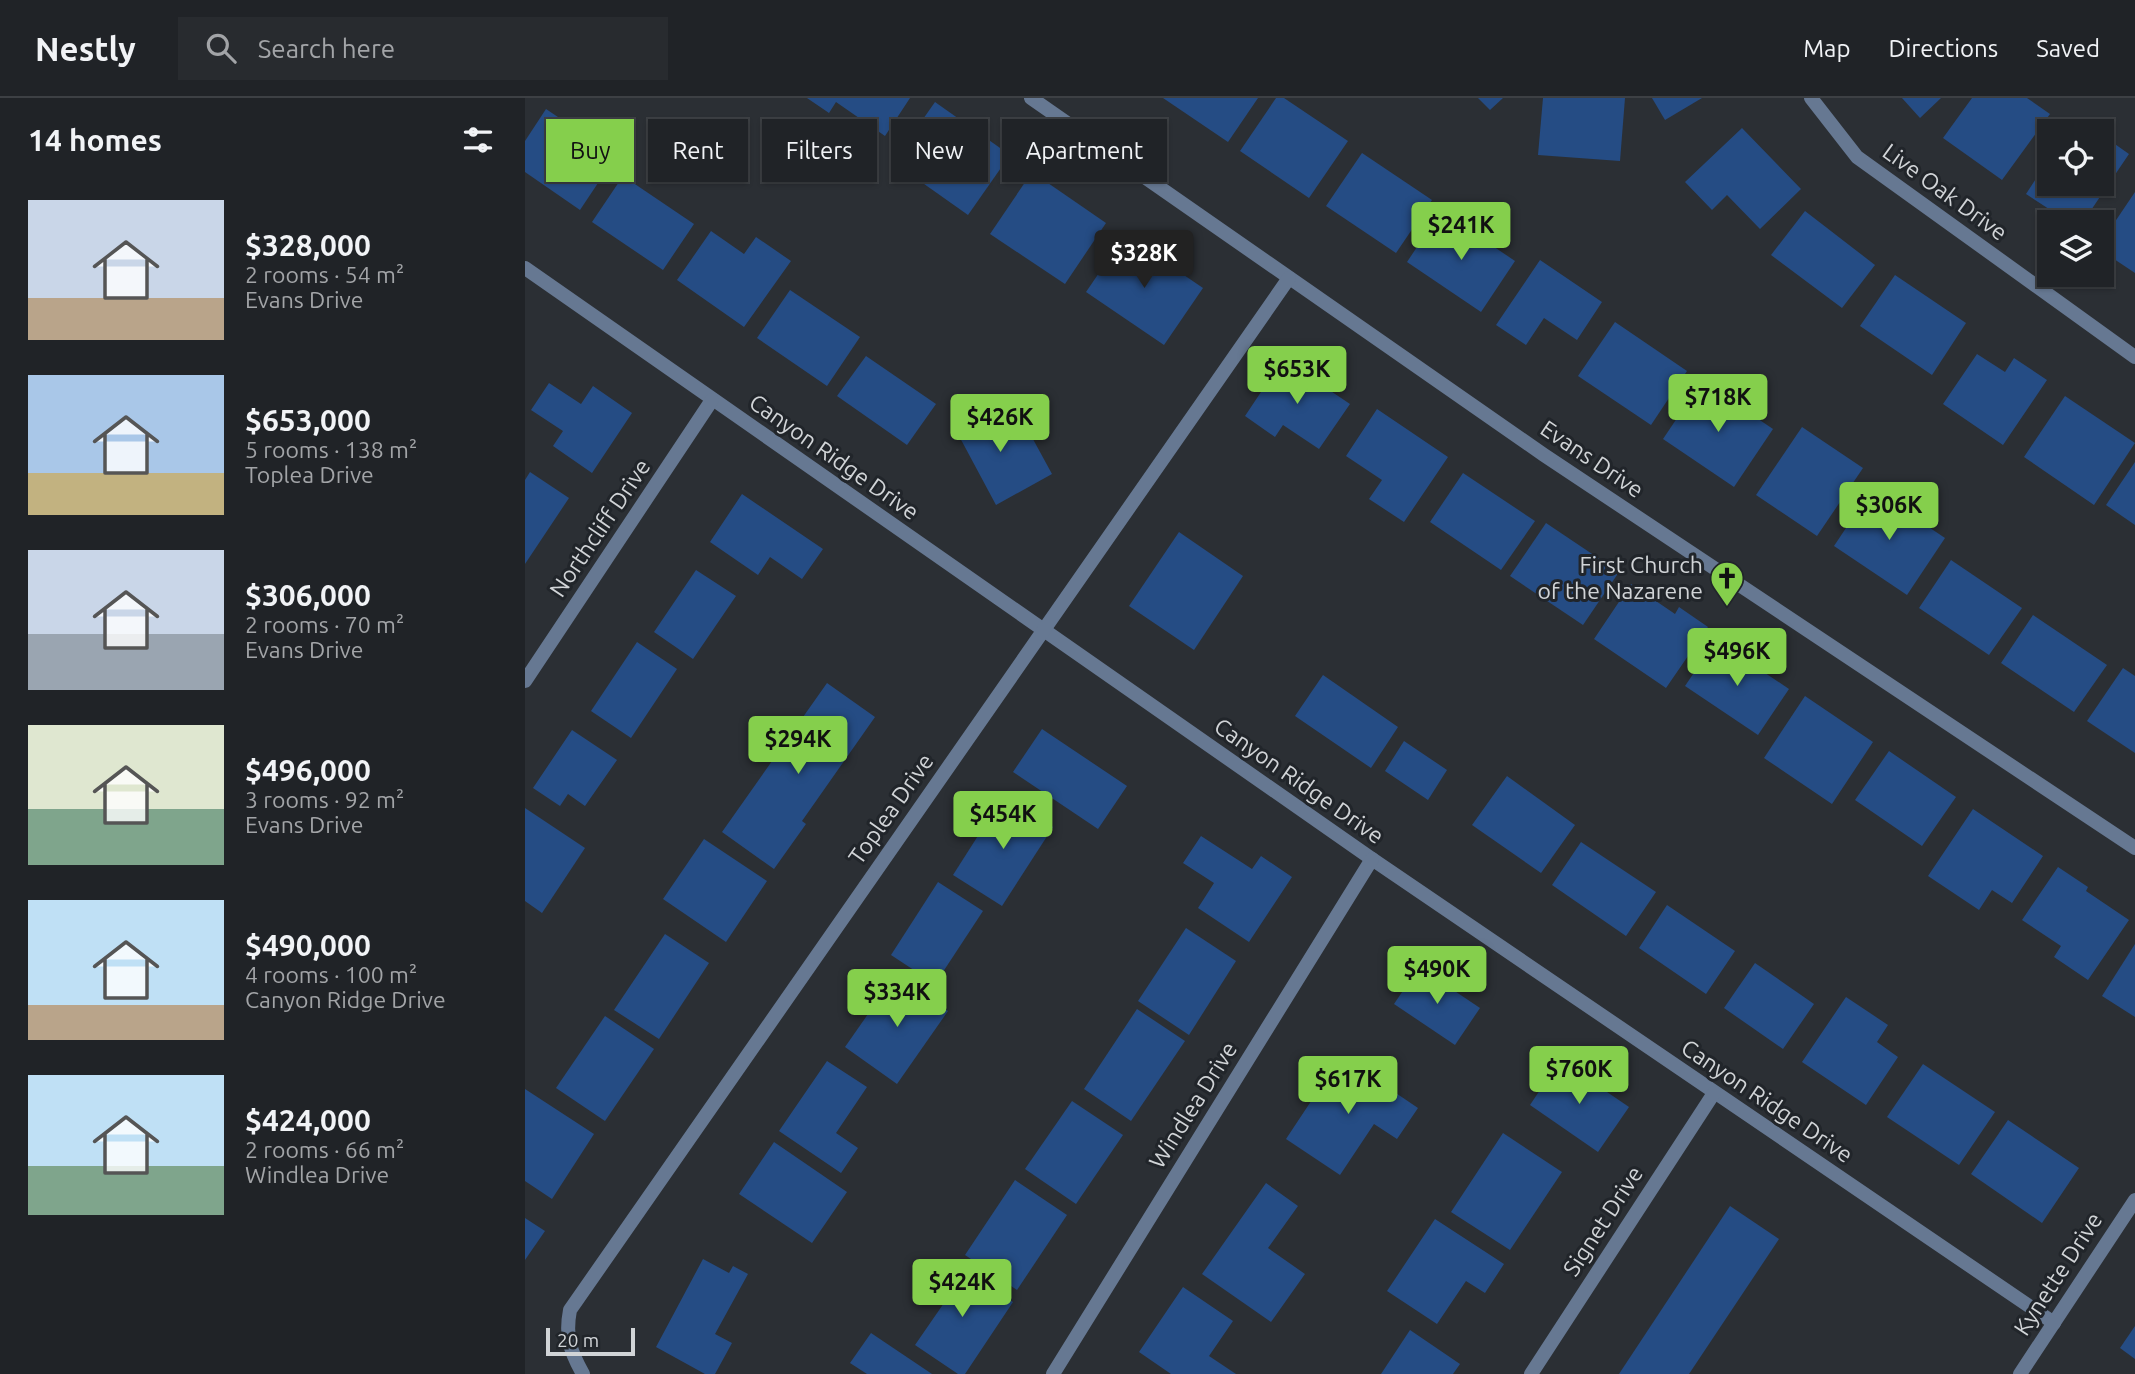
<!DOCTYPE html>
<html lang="en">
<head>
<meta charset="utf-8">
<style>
  :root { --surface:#202327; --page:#282b2f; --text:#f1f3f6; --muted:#a2a4a7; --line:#3d4044; --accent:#85cf4c }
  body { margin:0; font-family:Ubuntu,sans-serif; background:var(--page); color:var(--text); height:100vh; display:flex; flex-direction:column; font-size:26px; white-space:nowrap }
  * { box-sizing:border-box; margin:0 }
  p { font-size:23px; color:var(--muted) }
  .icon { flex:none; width:38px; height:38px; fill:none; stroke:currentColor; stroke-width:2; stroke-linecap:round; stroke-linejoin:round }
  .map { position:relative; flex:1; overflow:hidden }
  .drawer { display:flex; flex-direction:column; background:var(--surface); width:525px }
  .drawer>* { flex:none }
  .top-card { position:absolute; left:21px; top:21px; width:665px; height:63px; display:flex; gap:14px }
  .controls { position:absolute; left:1512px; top:21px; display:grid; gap:14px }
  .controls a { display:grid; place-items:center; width:77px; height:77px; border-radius:0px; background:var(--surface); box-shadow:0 2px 5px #0004,0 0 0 2px var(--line); font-size:35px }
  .scale { position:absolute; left:21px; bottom:18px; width:89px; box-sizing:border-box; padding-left:7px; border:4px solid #d1d4d7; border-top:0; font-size:19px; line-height:24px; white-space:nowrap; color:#d1d4d7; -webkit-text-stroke:5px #21252a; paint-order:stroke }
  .price { position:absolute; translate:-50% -60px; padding:0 16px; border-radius:7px; background:var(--accent); color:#111; font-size:23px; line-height:46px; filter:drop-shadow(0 2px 4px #0008) }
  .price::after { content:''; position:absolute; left:50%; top:42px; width:21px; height:16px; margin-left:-10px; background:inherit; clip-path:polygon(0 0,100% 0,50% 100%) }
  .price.on { background:#222; color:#fff }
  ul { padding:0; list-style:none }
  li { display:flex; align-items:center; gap:21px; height:175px; padding:0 28px }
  li span { display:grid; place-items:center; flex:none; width:196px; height:140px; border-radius:0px; color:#555 }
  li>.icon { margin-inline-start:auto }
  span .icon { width:84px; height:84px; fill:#fffc; stroke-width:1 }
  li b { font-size:30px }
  h2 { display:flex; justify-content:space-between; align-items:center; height:84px; padding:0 28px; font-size:30px }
  .chip { padding:0 24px; border-radius:0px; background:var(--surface); box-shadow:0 2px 5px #0004,0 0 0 2px var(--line); font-size:24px; line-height:63px }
  .chip.on { background:var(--accent); color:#111 }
  header { display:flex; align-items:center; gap:42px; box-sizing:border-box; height:98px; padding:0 35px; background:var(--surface); border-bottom:2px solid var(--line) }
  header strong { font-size:33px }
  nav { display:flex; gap:38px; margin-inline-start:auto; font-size:24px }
  .search { width:490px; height:63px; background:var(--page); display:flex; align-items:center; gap:18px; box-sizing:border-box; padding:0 24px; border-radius:0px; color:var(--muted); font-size:26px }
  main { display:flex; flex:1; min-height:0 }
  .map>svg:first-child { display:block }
</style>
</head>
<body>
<header>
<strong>Nestly</strong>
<div class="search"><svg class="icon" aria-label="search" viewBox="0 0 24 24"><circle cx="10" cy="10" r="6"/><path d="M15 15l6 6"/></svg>Search here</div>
<nav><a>Map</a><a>Directions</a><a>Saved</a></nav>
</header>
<main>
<section class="drawer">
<h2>14 homes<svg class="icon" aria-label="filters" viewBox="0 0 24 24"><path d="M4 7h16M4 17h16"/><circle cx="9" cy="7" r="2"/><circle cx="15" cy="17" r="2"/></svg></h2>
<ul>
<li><span style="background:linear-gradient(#c9d6e8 70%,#b9a48a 0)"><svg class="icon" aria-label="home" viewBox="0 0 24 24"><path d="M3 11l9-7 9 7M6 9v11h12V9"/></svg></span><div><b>$328,000</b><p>2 rooms · 54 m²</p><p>Evans Drive</p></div></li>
<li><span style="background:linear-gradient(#a9c7e8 70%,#c2b280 0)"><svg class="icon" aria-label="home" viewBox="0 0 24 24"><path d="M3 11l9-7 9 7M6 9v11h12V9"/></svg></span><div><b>$653,000</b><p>5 rooms · 138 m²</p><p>Toplea Drive</p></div></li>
<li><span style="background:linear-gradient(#c9d6e8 60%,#9aa5b1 0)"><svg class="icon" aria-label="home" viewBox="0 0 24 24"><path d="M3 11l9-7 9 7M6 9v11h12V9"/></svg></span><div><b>$306,000</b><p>2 rooms · 70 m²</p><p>Evans Drive</p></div></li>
<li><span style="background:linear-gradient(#dfe7d0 60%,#7fa58c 0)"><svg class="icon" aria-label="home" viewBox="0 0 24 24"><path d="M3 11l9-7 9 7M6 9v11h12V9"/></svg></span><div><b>$496,000</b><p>3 rooms · 92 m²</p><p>Evans Drive</p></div></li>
<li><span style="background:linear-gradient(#bfe0f5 75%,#b9a48a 0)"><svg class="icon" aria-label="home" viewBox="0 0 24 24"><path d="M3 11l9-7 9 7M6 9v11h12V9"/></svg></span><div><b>$490,000</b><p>4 rooms · 100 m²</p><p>Canyon Ridge Drive</p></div></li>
<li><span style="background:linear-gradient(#bfe0f5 65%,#7fa58c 0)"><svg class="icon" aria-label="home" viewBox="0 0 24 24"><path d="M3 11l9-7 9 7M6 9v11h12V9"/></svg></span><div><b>$424,000</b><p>2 rooms · 66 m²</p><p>Windlea Drive</p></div></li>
</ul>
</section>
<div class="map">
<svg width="1610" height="1276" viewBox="0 0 1610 1276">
  <rect width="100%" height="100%" fill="#2b2f34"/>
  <g fill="#254c84">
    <path d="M282,0H385L360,38L311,4L304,15Z"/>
    <path d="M638,0H733L703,44Z"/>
    <path d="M751,0H759L823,43L784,100L715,53Z"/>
    <path d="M953,0H978L965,12Z"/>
    <path d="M1018,0H1100L1095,63L1013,57Z"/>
    <path d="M1127,0H1177L1140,22Z"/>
    <path d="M1377,0H1416L1395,20Z"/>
    <path d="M1447,0H1502L1525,16L1477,82L1418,40Z"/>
    <path d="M410,4L485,57L443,117L368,64Z"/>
    <path d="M21,11L91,58L55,112L0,74V43Z"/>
    <path d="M1552,20L1571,33H1543Z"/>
    <path d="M1217,30L1276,91L1235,131L1202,97L1187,112L1160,84Z"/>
    <path d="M1577,37L1604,56L1558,124H1527L1522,121L1527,113L1501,96L1524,61V86H1577Z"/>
    <path d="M837,55L907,102L871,155L801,108Z"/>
    <path d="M507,74L581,125L540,186L465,136Z"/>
    <path d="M98,78L169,126L138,172L67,124Z"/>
    <path d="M1610,94V175L1577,153V143Z"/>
    <path d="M916,113L990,163L956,214L882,164Z"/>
    <path d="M1280,113L1350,167L1317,210L1246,157Z"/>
    <path d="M186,133L219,156L231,139L266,163L219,229L152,182Z"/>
    <path d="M600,137L678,190L639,247L561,194Z"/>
    <path d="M1015,162L1077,204L1052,242L1019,220L1001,247L971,227Z"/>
    <path d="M1370,177L1441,225L1407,277L1335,228Z"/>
    <path d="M265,192L335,239L302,288L232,240Z"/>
    <path d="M1090,224L1162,273L1126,327L1053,278Z"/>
    <path d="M1452,256L1480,274L1489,260L1522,282L1478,347L1418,306Z"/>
    <path d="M341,258L411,306L382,347L312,298Z"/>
    <path d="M758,261L825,306L794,351L758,327L750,339L720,318Z"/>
    <path d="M1177,283L1248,331L1209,389L1138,341Z"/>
    <path d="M24,285L56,306L68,288L107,315L67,375L28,348L38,333L6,312Z"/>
    <path d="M1540,298L1610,345L1569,407L1499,359Z"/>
    <path d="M463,303L484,342L503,332L527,376L471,407L426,323Z"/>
    <path d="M852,311L923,359L879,424L844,401L857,382L821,358Z"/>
    <path d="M1277,329L1338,370L1292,438L1231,397Z"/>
    <path d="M1610,364V427L1581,407Z"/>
    <path d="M5,374L44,400L0,466V382Z"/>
    <path d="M938,375L1010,423L976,472L905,424Z"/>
    <path d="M1347,391L1420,440L1382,497L1309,448Z"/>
    <path d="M217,396L298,451L277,481L245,459L233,477L185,444Z"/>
    <path d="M1021,425L1094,474L1058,527L985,478Z"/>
    <path d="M654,434L718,478L669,552L604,508Z"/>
    <path d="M1426,462L1497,510L1464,557L1394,510Z"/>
    <path d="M171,472L211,498L168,561L129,534Z"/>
    <path d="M1106,486L1150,516L1154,509L1183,529L1141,590L1069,541Z"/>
    <path d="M1508,517L1582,567L1549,614L1476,565Z"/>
    <path d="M1191,542L1264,591L1233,637L1160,588Z"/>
    <path d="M112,544L152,571L106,640L66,613Z"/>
    <path d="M1598,570L1610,578V655L1562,623Z"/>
    <path d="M798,577L873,629L846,670L770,618Z"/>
    <path d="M302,585L350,619L277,723L281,726L249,771L197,734Z"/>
    <path d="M1280,598L1348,644L1307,706L1239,660Z"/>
    <path d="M517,631L602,688L573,731L488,674Z"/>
    <path d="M47,632L92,662L60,708L43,696L35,708L8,690Z"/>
    <path d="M879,643L922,672L903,702L860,673Z"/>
    <path d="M1364,653L1431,699L1397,748L1330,702Z"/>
    <path d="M982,678L1050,727L1016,775L947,727Z"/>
    <path d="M479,697L528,729L477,808L428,777Z"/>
    <path d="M0,710L60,750L17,815L0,803Z"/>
    <path d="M1448,711L1518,758L1487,805L1467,792L1454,812L1403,778Z"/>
    <path d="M676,738L727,771L736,758L767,779L724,844L673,810L689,785L658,765Z"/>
    <path d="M179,741L242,783L201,844L138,801Z"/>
    <path d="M1056,744L1131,794L1101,838L1027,787Z"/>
    <path d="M1533,769L1563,789L1561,793L1604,822L1563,882L1529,859L1536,848L1497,822Z"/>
    <path d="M413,784L458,813L410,886L366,857Z"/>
    <path d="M1142,807L1210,853L1181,896L1114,850Z"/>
    <path d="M661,830L711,863L664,937L613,903Z"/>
    <path d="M140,836L184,865L134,941L89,912Z"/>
    <path d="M1610,846V919L1577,898Z"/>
    <path d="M1230,865L1289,906L1258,951L1199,910Z"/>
    <path d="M894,869L955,910L930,947L869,906Z"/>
    <path d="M371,876L423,913L372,986L320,949Z"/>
    <path d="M1321,899L1363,927L1352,944L1373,959L1341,1007L1277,964Z"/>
    <path d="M612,911L660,943L606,1023L559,991Z"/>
    <path d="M80,918L129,951L80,1023L31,990Z"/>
    <path d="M816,958L893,1010L872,1041L849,1026L815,1077L761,1041Z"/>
    <path d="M1035,962L1104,1009L1073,1054L1005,1007Z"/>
    <path d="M302,963L342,989L311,1035L333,1050L316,1075L254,1033Z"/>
    <path d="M1398,966L1470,1014L1434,1067L1362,1019Z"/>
    <path d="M0,991L69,1036L27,1101L0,1083Z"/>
    <path d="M547,1003L598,1037L551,1106L500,1071Z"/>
    <path d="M1483,1022L1554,1070L1517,1125L1446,1076Z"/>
    <path d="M978,1035L1037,1074L985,1152L926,1114Z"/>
    <path d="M249,1044L322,1094L287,1145L214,1096Z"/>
    <path d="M490,1082L542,1117L492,1192L440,1157Z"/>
    <path d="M741,1085L773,1108L743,1150L780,1176L746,1224L677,1176Z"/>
    <path d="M1205,1108L1254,1141L1164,1276H1094Z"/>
    <path d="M0,1120L20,1133L0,1162Z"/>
    <path d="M910,1121L979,1166L960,1195L941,1183L912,1226L862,1193Z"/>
    <path d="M178,1161L204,1175L208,1168L223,1176L190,1236L207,1245L190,1276H180L131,1249Z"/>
    <path d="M428,1163L488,1204L440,1276H433L390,1247L419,1205L405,1196Z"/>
    <path d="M658,1189L708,1223L684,1258L711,1276H646L614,1254Z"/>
    <path d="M1610,1228V1261L1595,1250Z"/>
    <path d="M885,1232L935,1266L928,1276H856Z"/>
    <path d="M346,1235L407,1276H342L325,1265Z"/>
  </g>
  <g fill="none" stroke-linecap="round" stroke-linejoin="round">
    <g stroke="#667892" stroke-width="14">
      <path d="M506,0L1019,357L1610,750"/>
      <path d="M1286,0L1332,59L1610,259"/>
      <path d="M0,170L847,761L1529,1225"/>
      <path d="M0,583L187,302"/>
      <path d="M58,1276C45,1253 40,1238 45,1212L764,180"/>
      <path d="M528,1276L847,761"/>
      <path d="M1006,1276L1189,995"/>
      <path d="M1495,1276L1610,1102"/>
    </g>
  </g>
  <defs>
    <symbol id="church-pin" viewBox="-11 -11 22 30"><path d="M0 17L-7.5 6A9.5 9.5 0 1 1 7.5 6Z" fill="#85cf4c" stroke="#21252a"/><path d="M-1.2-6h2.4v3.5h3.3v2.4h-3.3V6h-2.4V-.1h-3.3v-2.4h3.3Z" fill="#111"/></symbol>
  </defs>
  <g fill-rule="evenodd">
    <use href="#church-pin" x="1183" y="461" width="38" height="52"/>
  </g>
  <g text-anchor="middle" stroke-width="6" stroke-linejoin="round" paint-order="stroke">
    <g font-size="23" fill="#d1d4d7" stroke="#21252a">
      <text transform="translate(1420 94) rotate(36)" y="8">Live Oak Drive</text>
      <text transform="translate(309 359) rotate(35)" y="8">Canyon Ridge Drive</text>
      <text transform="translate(1067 361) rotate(34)" y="8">Evans Drive</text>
      <text transform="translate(75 430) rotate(-56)" y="8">Northcliff Drive</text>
      <text transform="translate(774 683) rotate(35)" y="8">Canyon Ridge Drive</text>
      <text transform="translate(366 711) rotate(-55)" y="8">Toplea Drive</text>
      <text transform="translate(1242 1003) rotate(34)" y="8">Canyon Ridge Drive</text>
      <text transform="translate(668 1007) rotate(-58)" y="8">Windlea Drive</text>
      <text transform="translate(1078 1123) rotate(-57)" y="8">Signet Drive</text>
      <text transform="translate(1533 1176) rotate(-57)" y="8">Kynette Drive</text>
    </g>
    <g font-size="23" fill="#d1d4d7" stroke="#21252a" text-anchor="end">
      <text x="1178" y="475">First Church<tspan x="1178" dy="26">of the Nazarene</tspan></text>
    </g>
  </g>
</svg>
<div class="controls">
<a><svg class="icon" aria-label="locate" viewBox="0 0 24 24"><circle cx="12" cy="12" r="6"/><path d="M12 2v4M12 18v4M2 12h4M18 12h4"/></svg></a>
<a><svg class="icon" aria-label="layers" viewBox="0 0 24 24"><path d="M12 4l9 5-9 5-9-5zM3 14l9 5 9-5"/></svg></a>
</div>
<div class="scale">20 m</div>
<b class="price" style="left:936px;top:164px">$241K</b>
<b class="price on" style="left:619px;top:192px">$328K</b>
<b class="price" style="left:772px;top:308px">$653K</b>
<b class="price" style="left:1193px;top:336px">$718K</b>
<b class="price" style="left:475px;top:356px">$426K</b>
<b class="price" style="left:1364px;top:444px">$306K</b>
<b class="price" style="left:1212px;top:590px">$496K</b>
<b class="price" style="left:273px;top:678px">$294K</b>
<b class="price" style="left:478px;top:753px">$454K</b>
<b class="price" style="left:912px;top:908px">$490K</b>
<b class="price" style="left:372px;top:931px">$334K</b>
<b class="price" style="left:1054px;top:1008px">$760K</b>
<b class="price" style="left:823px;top:1018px">$617K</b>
<b class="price" style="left:437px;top:1221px">$424K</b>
<div class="top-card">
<a class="chip on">Buy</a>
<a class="chip">Rent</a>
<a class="chip">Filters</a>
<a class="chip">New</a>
<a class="chip">Apartment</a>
</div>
</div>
</main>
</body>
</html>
